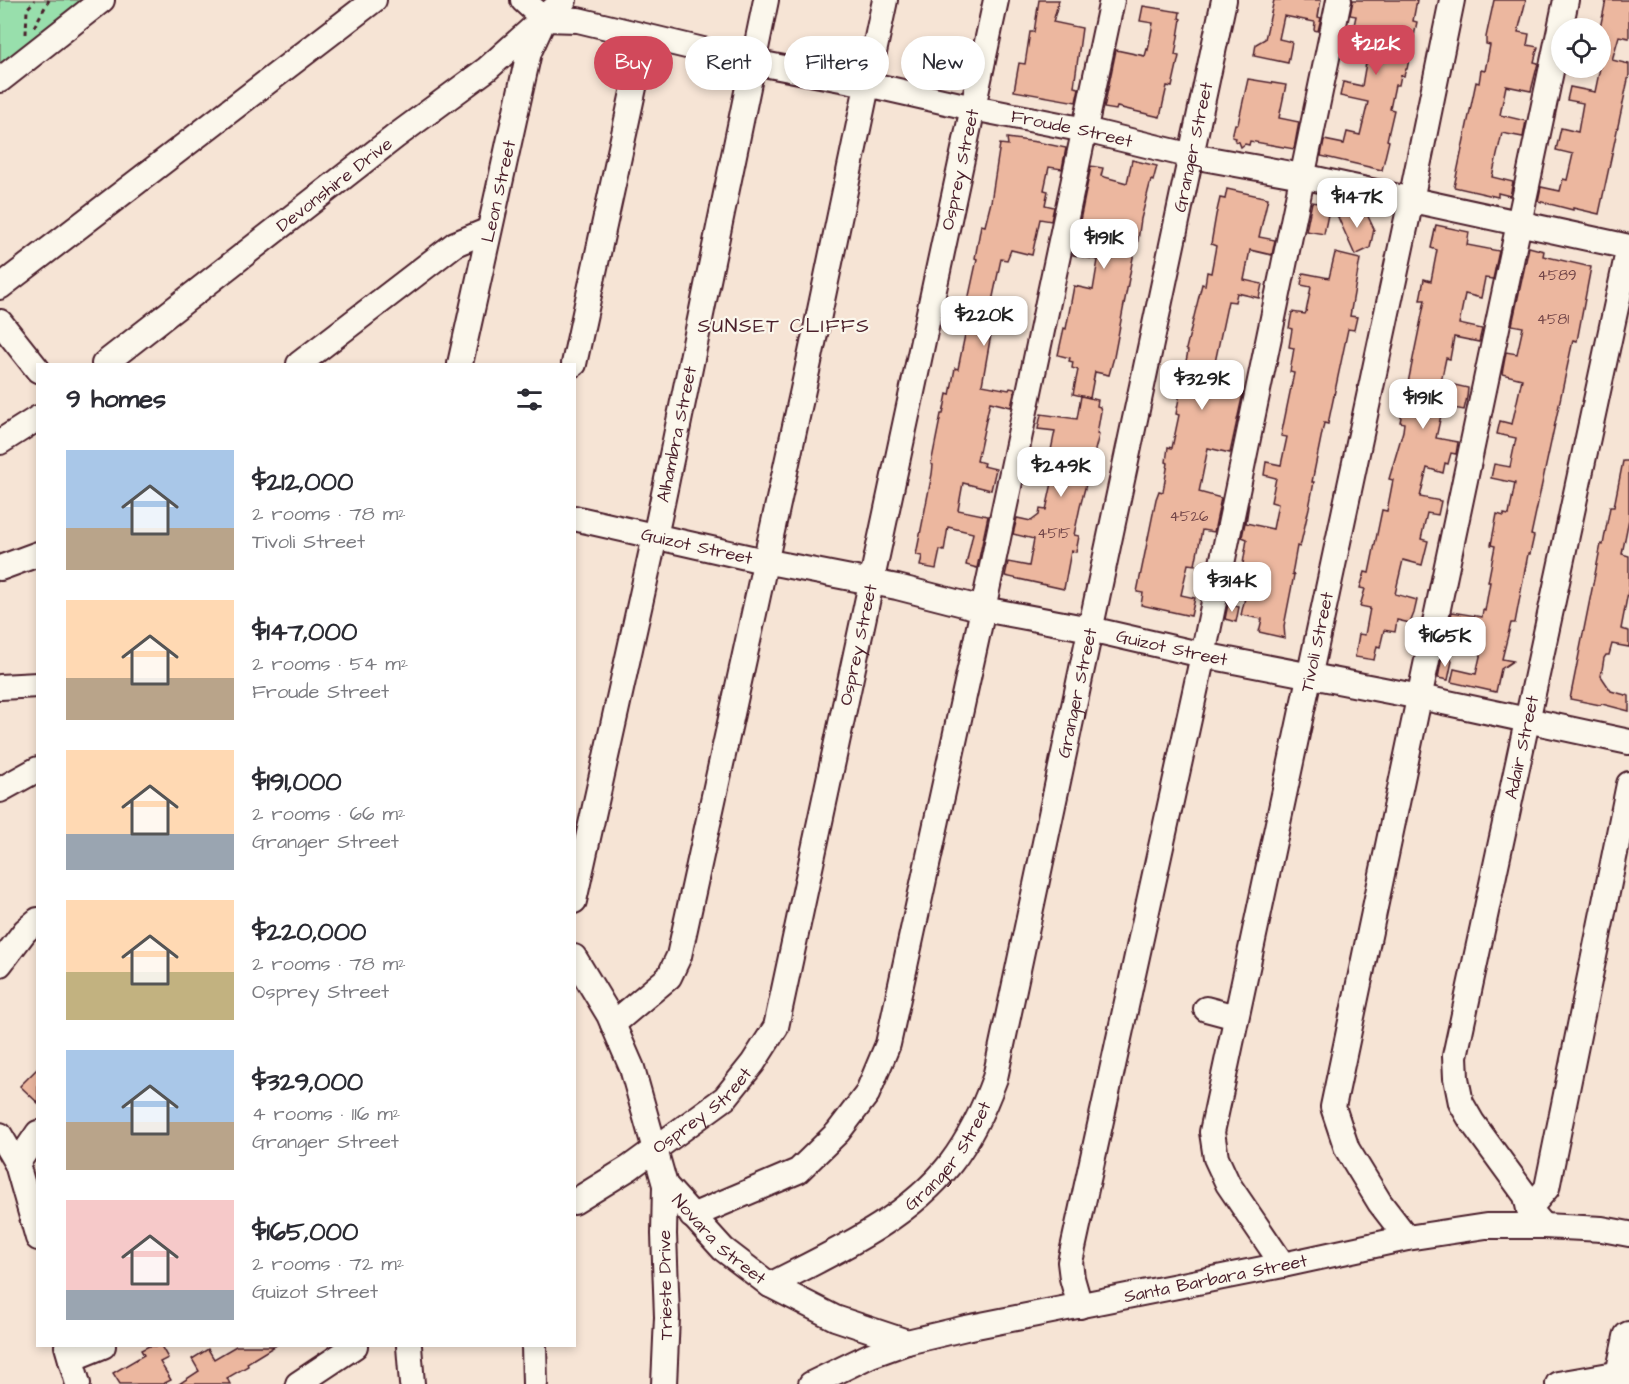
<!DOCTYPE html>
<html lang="en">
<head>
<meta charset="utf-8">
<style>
  :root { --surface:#fff; --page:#f2f2f3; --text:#2b2b33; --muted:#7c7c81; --accent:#d1495b }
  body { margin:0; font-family:"Architects Daughter",sans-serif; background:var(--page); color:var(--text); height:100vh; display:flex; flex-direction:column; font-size:22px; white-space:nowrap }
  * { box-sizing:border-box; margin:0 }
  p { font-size:20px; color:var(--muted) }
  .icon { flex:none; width:33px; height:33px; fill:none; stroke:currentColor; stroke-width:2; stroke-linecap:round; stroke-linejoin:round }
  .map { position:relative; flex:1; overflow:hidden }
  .side { position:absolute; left:36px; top:363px; width:540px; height:984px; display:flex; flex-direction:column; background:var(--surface); border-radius:0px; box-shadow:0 3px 9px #0003 }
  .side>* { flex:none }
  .banner { position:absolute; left:594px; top:36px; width:570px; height:54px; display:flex; gap:12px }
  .tools { position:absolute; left:1551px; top:18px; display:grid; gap:12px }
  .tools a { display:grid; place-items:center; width:60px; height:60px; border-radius:50%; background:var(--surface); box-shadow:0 3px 9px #0003; font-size:30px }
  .price { position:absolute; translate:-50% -51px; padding:0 14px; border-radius:12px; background:#fff; color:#222; font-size:20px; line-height:39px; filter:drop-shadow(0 2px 3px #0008) }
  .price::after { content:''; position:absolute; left:50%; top:36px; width:18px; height:14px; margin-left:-9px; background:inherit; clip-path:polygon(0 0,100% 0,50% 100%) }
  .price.current { background:var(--accent); color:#fff }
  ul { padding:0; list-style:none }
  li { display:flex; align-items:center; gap:18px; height:150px; padding:0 30px }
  li span { display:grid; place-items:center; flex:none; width:168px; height:120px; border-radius:0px; color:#555 }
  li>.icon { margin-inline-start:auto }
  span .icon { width:72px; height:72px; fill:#fffc; stroke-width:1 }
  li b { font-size:26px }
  h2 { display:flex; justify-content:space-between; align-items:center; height:72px; padding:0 30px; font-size:26px }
  .chip { padding:0 21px; border-radius:27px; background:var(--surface); box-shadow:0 3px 9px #0003; font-size:21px; line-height:54px }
  .chip.current { background:var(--accent); color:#fff }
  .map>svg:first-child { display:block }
</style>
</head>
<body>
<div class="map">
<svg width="1629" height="1384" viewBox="0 0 1629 1384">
  <rect width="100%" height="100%" fill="#f6e4d5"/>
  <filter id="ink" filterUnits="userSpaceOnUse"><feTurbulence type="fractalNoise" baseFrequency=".0167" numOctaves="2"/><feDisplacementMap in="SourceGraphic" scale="12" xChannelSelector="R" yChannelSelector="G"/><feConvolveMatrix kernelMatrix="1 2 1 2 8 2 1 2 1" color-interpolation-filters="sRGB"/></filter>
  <g filter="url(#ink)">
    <path fill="#98dfac" stroke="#717f6c" stroke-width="1.5" d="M0,0H105L0,81Z"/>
    <g fill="#ecb79f" stroke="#4a1f2b" stroke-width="1.5">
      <path d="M1039,0H1059L1053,22L1082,28L1074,87L1079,88L1076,102L1014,91L1019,63L1025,64L1030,32H1034Z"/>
      <path d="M1274,0H1321L1318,17L1321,18L1318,31L1314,30L1315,22L1284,16L1279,39L1292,42L1288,63L1254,56L1256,44L1265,39Z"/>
      <path d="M1353,0H1417L1413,21L1417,22L1407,69H1406L1404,76L1401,75L1399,85H1395L1390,109L1394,110L1387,140L1389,141L1382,170L1321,156L1324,140L1344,144L1347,132L1360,135L1368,102L1340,96L1343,82L1362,86L1367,57L1348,53L1356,16L1350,15Z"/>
      <path d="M1494,0H1526L1518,32L1529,34L1527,45L1538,47L1534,62L1538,63L1531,91L1506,86L1500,115L1526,121L1523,137L1502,133L1492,177L1513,182L1510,196L1498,193V197L1454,187L1476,82L1479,83L1481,70L1485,71L1490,45L1486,44V37Z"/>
      <path d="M1606,0H1629V38L1619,36L1612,60L1629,64V75L1599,214L1573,208V210L1538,201L1541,187L1560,191L1563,179L1567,180L1573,154L1556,150L1561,128L1578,132L1583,103L1567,100L1570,87L1595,92L1600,68V28Z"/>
      <path d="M1143,6L1180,12L1179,18L1181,19L1175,55L1179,56L1172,87L1167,86L1160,117L1117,107L1116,110L1104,108L1116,50L1145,56L1147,49L1148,50L1153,23L1140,21Z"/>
      <path d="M1248,79L1286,85L1279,118L1299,122L1294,149L1250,141L1249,145L1245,144L1241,147L1239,142L1235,141L1236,138L1232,137L1235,124H1238Z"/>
      <path d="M1007,138L1037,142L1066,148L1062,169L1049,167L1044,190L1048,191L1045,205L1054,207L1051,221L1040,219L1032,255L1011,250L1007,260L1001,259L994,292L989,316L994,317L982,385L1009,390L1010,388L1015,389L1011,407L990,402L977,461L984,463L983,466L996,469L991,490L963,483L958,510L988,516L977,568L966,565L973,533L948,527L944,551L940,550L936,569L920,566L922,556L916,555L932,474L933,465L931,464L941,414H943L947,394L950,395L955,368L958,369L967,325H965L969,306L967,305L977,259L975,258L981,225L985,226L991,202L1000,144L1008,145Z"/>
      <path d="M1132,160L1157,166L1153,181L1151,180L1141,219L1137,247H1135L1114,357L1109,375L1095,372L1090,398L1073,394L1078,370L1072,368L1073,362L1069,361L1070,358L1058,355L1064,328L1066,329L1074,286L1093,290L1098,260L1073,255L1091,166L1103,168L1101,176L1127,183Z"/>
      <path d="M1227,189L1268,198L1259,237L1275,240L1272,255L1250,250L1244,280L1262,284L1259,298L1237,293L1235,302L1228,301L1210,386L1243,393L1230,453L1208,448L1199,492L1221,498L1214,532L1202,530L1195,565L1188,564L1181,595L1195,598L1191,616L1141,605L1143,593L1137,592L1156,499L1159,491L1163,492L1168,463L1166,462L1168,447L1172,448L1179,415L1176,414L1188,351L1186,349L1202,284L1205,285L1207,272L1211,273L1216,246L1211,244L1216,215L1220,198L1225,199Z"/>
      <path d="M1312,202L1330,205L1324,234L1306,231Z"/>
      <path d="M1355,207L1365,210L1374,229L1370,248L1355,255L1337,215Z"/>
      <path d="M1436,225L1469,232L1467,245L1499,251L1493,279L1485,278L1481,298L1465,294L1459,324L1482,329L1479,342L1454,337L1450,359L1446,358L1441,382L1468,388L1467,397L1464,410L1443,406L1436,438L1458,442L1456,454L1451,453L1448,464L1445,463L1443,473L1427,468L1420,497L1441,501L1438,515L1427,513L1421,539L1428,541L1422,565L1403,560L1395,594L1417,600L1414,613L1410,623L1397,620L1395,632L1384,630L1380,647L1377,646L1374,660L1355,657L1359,634L1365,635L1370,608L1360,606L1365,589L1360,588L1365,572L1369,573L1382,510L1387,511L1393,480L1389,479L1403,431L1404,423L1400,422L1425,300H1420L1424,279L1431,281L1437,250L1431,248Z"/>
      <path d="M1529,247L1544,251L1543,256L1591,267L1577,341L1573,340L1531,535L1534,536L1530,554H1528L1515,623H1511L1502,659L1513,661L1501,669L1496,692L1451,682L1454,669L1476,674L1484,639L1448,631L1452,612L1482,617L1483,610L1485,611L1490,582H1488L1495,546L1491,545L1497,514L1504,516V514L1509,515L1515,483L1491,478L1494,464L1510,467L1516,438L1497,434L1500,421L1512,424L1522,379L1502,374L1506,352L1517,354L1523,327L1512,325Z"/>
      <path d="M1335,253L1360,259L1350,316L1357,317L1354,330L1348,329L1328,424L1324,423L1312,482H1314L1309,508L1300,547L1297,546L1292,574L1294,575L1284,626L1285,638L1259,632L1262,619L1241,615L1251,572L1242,570L1247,539L1242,537L1249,504L1246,523L1273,529L1278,504L1271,502L1276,478L1264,475L1266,462L1281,465L1287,437L1281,436L1294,373L1290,372L1294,348L1289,347L1292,329L1289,328L1292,312L1305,314L1306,312L1311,287L1301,285L1303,273L1329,278Z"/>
      <path d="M1081,396L1098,400L1097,406L1100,407L1101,411L1097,434L1099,435L1080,507L1074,535L1079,536L1076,552L1071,551L1064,589L1005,576L1008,562L1029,566L1034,539L1013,534L1017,518L1031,521L1039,515L1040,509L1046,510L1058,456L1050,455L1055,431L1038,429L1041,414L1077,419Z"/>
      <path d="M1623,461H1629V519L1622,554L1629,556V587L1621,629L1629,631V647L1612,644L1609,655H1606L1604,658L1601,676L1611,691L1629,696V711L1602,704L1600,705L1570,699L1601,544L1603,545L1610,507H1614Z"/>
      <path d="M1228,604L1239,607L1236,622L1225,619Z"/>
      <path d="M1442,657L1451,658L1452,661L1448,680L1438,678Z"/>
      <path d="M38,1068V1103L20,1086Z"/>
      <path d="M149,1346H161L168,1358L160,1362L171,1380L163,1384H120L113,1373L144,1355L141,1350Z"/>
      <path d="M236,1346H275L247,1363L248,1366L227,1378L230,1384H179L199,1371L192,1359L208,1349L214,1359Z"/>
    </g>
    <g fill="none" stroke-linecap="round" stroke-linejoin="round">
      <defs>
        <g id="minor">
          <path id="s1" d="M523,0L544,19L578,20L753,62L867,84L973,108L1085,130L1192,156L1302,176L1629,247"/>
          <path d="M0,80L102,0"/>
          <path d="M0,287L374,0"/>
          <path d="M0,322L38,370"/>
          <path id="s2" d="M104,364L396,136L487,69L564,0"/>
          <path d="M299,364L455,244L489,230"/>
          <path id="s3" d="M460,364L529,52L541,26"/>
          <path d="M574,364L645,37"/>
          <path d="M0,442L38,418"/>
          <path id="s4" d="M574,518L764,561L897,587L983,609L1090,629L1203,655L1420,697L1629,742"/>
          <path d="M0,568L38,554"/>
          <path d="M0,687L38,685"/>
          <path d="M0,790L38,769"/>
          <path id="s5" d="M574,901L659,518L766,0"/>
          <path id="s6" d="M574,957L609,1015L632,1068L665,1185L723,1249L770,1285L835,1318L907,1342"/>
          <path d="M0,964L25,931L38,920"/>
          <path d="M1206,1009L1236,1017"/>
          <path d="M613,1024L669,977L679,956L811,353L885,0"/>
          <path d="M0,1135L17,1164L38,1238"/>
          <path d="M17,1164L38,1133"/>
          <path id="s7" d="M574,1202L629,1168L725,1098L753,1063L776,1027L996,0"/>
          <path d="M1529,1209L1547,1188L1629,784"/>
          <path d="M692,1216L798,1171L838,1132L867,1094L888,1044L983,609L1112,0"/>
          <path id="s8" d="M1544,1226L1529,1209L1526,1196L1472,1122L1461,1103L1456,1078L1455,1056L1629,247"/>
          <path d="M1407,1238L1380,1203L1347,1149L1333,1107L1566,0"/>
          <path id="s9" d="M1283,1265L1228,1184L1216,1158L1212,1132L1411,200L1452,0"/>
          <path id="s10" d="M770,1285C834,1252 906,1221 951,1163C971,1137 984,1108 995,1078L1224,0"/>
          <path d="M1080,1306L1072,1278L1070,1262L1203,655L1339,0"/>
          <path d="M67,1346L78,1384"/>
          <path d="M409,1346L412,1384"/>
          <path d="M534,1346L535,1384"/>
          <path d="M71,1359L103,1346"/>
          <path d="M298,1384L355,1346"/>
          <path d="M664,1384L667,1317L664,1234L665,1185"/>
          <path id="s11" d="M811,1384L871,1355L907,1342L966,1328L1283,1265L1407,1238L1486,1226H1544L1602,1229L1629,1234"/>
          <path d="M1558,1384L1621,1373"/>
        </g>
        <path id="major" d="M1619,1384L1629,1337"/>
      </defs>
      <use href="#minor" stroke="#4a1f2b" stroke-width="28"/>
      <use href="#major" stroke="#4a1f2b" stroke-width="34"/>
      <g stroke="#4a1f2b" stroke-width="3" stroke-dasharray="4.5 4.5" stroke-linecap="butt">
        <path d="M34,27L49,0"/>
        <path d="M26,34L27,9L35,0"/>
      </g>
      <use href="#minor" stroke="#fbf7ec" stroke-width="24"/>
      <use href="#major" stroke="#fbf7ec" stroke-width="30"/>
    </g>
  </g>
  <g text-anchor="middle" stroke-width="4.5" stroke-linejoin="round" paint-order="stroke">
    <g font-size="15" fill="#724548">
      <text x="1557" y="280">4589</text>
      <text x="1553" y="324">4581</text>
      <text x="1189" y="521">4526</text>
      <text x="1054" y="538">4515</text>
    </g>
    <g font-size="18" fill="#4a1f2b" stroke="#fbf7ec">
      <text dy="6" stroke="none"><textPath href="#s1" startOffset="568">Froude Street</textPath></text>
      <text dy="6" stroke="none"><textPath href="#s10" startOffset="1268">Granger Street</textPath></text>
      <text dy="6" stroke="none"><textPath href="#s7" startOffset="1148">Osprey Street</textPath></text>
      <text dy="6" stroke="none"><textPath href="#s2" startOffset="292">Devonshire Drive</textPath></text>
      <text dy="6" stroke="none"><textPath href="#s3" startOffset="177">Leon Street</textPath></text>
      <text dy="6" stroke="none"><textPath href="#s5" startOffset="478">Alhambra Street</textPath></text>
      <text dy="6" stroke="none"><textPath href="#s4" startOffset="126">Guizot Street</textPath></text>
      <text dy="6" stroke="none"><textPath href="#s9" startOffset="654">Tivoli Street</textPath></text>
      <text dy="6" stroke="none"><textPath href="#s7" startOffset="662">Osprey Street</textPath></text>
      <text dy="6" stroke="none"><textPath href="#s4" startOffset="612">Guizot Street</textPath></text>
      <text dy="6" stroke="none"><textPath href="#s10" startOffset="710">Granger Street</textPath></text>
      <text dy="6" stroke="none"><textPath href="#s8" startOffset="513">Adair Street</textPath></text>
      <text dy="6" stroke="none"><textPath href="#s7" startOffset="158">Osprey Street</textPath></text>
      <text dy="6" stroke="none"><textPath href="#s10" startOffset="224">Granger Street</textPath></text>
      <text dy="6" stroke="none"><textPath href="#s6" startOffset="324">Novara Street</textPath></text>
      <text dy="6" stroke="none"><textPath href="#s11" startOffset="420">Santa Barbara Street</textPath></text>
      <text transform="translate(665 1285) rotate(-91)" y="6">Trieste Drive</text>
    </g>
    <g font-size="20" letter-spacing="1.5" fill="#4a1f2b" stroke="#fbf7ec">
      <text x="784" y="332">SUNSET CLIFFS</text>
    </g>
  </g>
</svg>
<div class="tools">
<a><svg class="icon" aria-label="locate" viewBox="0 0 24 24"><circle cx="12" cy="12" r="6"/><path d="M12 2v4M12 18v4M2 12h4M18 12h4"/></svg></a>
</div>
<b class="price current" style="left:1376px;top:76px">$212K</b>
<b class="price" style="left:1357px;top:229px">$147K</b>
<b class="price" style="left:1104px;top:270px">$191K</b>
<b class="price" style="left:984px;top:347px">$220K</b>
<b class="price" style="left:1202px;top:411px">$329K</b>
<b class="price" style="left:1423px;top:430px">$191K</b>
<b class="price" style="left:1061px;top:498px">$249K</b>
<b class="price" style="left:1232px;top:613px">$314K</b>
<b class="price" style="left:1445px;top:668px">$165K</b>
<div class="banner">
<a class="chip current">Buy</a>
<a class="chip">Rent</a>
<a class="chip">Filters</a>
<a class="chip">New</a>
</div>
<section class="side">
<h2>9 homes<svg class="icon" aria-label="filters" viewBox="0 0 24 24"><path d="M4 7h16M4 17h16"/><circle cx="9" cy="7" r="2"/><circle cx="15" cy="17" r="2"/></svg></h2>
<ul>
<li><span style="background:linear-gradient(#a9c7e8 65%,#b9a48a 0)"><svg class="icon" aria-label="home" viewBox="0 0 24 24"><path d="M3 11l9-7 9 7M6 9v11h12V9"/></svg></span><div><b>$212,000</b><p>2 rooms · 78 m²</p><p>Tivoli Street</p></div></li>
<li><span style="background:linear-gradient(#ffd9b3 65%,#b9a48a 0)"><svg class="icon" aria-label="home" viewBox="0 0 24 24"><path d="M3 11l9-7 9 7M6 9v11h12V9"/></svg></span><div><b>$147,000</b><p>2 rooms · 54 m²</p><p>Froude Street</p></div></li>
<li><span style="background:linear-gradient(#ffd9b3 70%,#9aa5b1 0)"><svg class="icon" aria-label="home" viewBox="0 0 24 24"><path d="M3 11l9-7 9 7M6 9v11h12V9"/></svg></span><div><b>$191,000</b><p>2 rooms · 66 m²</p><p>Granger Street</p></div></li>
<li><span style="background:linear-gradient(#ffd9b3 60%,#c2b280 0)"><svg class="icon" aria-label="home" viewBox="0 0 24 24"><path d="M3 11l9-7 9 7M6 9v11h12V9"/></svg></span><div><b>$220,000</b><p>2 rooms · 78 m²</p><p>Osprey Street</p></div></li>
<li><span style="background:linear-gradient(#a9c7e8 60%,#b9a48a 0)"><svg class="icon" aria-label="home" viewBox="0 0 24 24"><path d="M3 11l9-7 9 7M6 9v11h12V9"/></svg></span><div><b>$329,000</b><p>4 rooms · 116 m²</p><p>Granger Street</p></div></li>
<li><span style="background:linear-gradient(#f6c9c9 75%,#9aa5b1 0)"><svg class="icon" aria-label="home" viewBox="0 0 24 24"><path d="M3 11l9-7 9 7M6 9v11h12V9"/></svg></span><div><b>$165,000</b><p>2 rooms · 72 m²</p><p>Guizot Street</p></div></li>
</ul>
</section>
</div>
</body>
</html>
